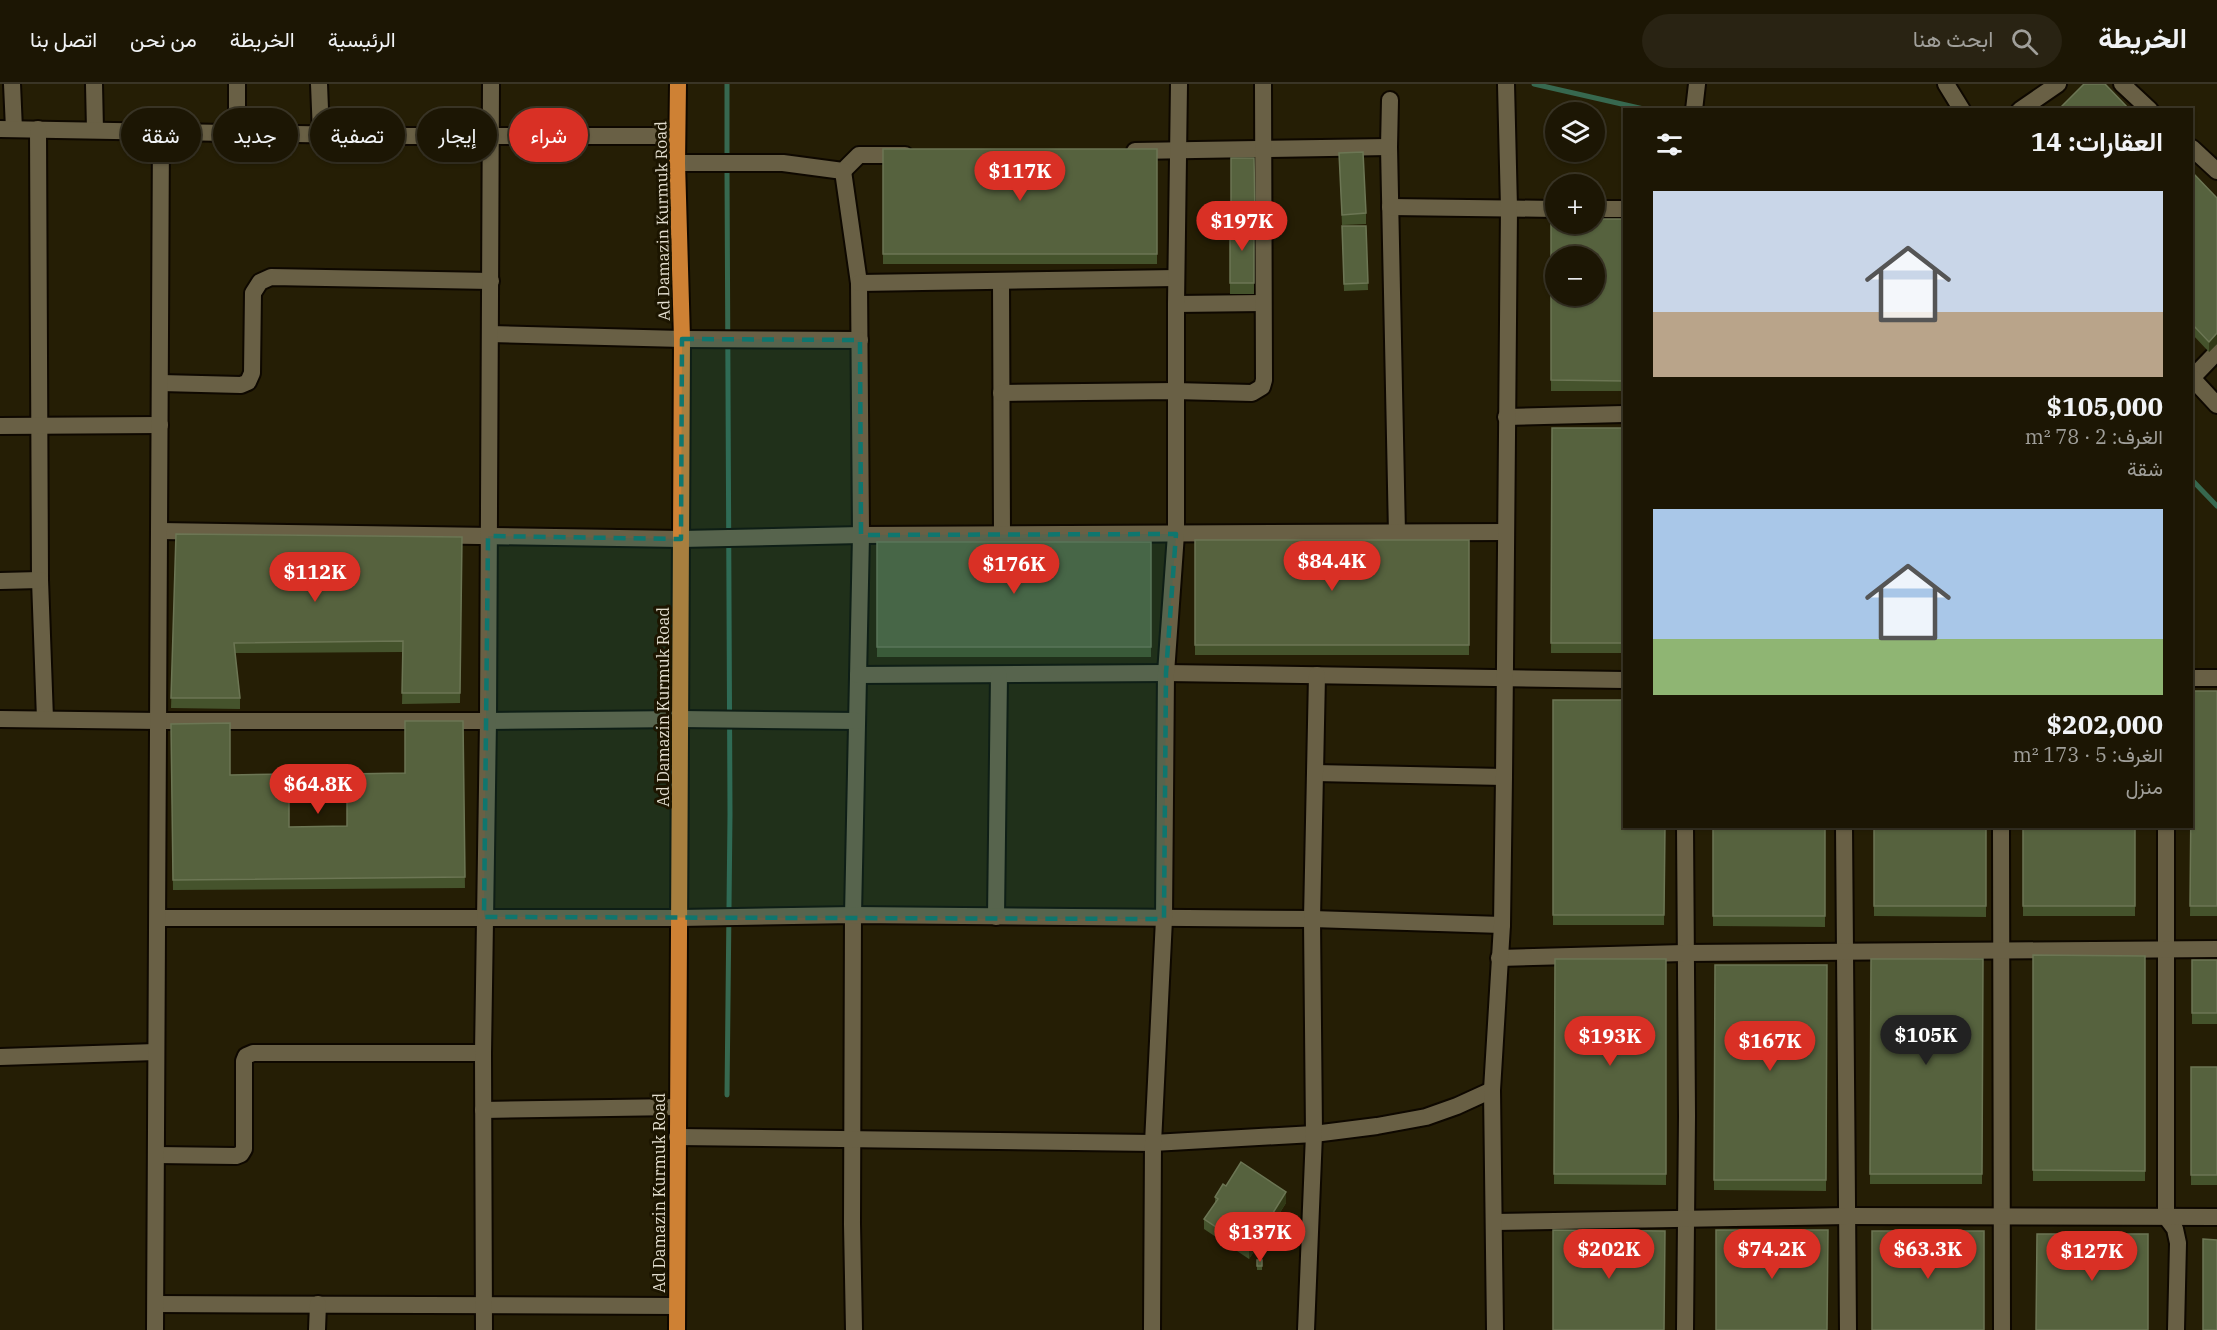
<!DOCTYPE html>
<html lang="ar">
<head>
<meta charset="utf-8">
<style>
  :root { --surface:#1c1604; --page:#292313; --text:#f1f3f6; --muted:#a09f9a; --line:#3a3526; --accent:#d93025 }
  body { margin:0; font-family:"IBM Plex Serif",Vazirmatn,serif; background:var(--page); color:var(--text); direction:rtl; height:100vh; display:flex; flex-direction:column; font-size:22px; white-space:nowrap }
  * { box-sizing:border-box; margin:0 }
  p { font-size:20px; color:var(--muted) }
  .icon { flex:none; width:33px; height:33px; fill:none; stroke:currentColor; stroke-width:2; stroke-linecap:round; stroke-linejoin:round }
  .map { position:relative; flex:1; overflow:hidden; direction:ltr }
  .sheet { position:absolute; left:1623px; top:24px; width:570px; height:720px; display:flex; flex-direction:column; background:var(--surface); border-radius:0px; box-shadow:0 2px 4px #0004,0 0 0 2px var(--line); direction:rtl }
  .sheet>* { flex:none }
  .top-card { position:absolute; left:18px; top:24px; width:570px; height:54px; direction:rtl; display:flex; gap:12px }
  .controls { position:absolute; left:1545px; top:18px; display:grid; gap:12px }
  .controls a { display:grid; place-items:center; width:60px; height:60px; border-radius:50%; background:var(--surface); box-shadow:0 2px 4px #0004,0 0 0 2px var(--line); font-size:30px }
  .price { position:absolute; translate:-50% -51px; padding:0 14px; border-radius:21px; background:var(--accent); color:#fff; font-size:20px; line-height:39px; filter:drop-shadow(0 2px 3px #0008) }
  .price::after { content:''; position:absolute; left:50%; top:36px; width:18px; height:14px; margin-left:-9px; background:inherit; clip-path:polygon(0 0,100% 0,50% 100%) }
  .price.current { background:#222; color:#fff }
  ul { padding:0; list-style:none }
  li { display:grid; align-content:center; gap:12px; height:318px; padding:0 30px }
  li span { display:grid; place-items:center; height:186px; border-radius:0px; color:#555 }
  li>.icon { margin-inline-start:auto }
  span .icon { width:108px; height:108px; fill:#fffc; stroke-width:1 }
  li b { font-size:26px }
  h2 { display:flex; justify-content:space-between; align-items:center; height:72px; padding:0 30px; font-size:26px }
  .pill { padding:0 21px; border-radius:27px; background:var(--surface); box-shadow:0 2px 4px #0004,0 0 0 2px var(--line); font-size:21px; line-height:54px }
  .pill.current { background:var(--accent); color:#fff }
  header { display:flex; align-items:center; gap:36px; box-sizing:border-box; height:84px; padding:0 30px; background:var(--surface); border-bottom:2px solid var(--line) }
  header strong { font-size:28px }
  nav { display:flex; gap:33px; margin-inline-start:auto; font-size:21px }
  .search { width:420px; height:54px; background:var(--page); display:flex; align-items:center; gap:15px; box-sizing:border-box; padding:0 21px; border-radius:33px; color:var(--muted); font-size:22px }
  .map>svg:first-child { display:block }
</style>
</head>
<body>
<header>
<strong>الخريطة</strong>
<div class="search"><svg class="icon" aria-label="search" viewBox="0 0 24 24"><circle cx="10" cy="10" r="6"/><path d="M15 15l6 6"/></svg>ابحث هنا</div>
<nav><a>الرئيسية</a><a>الخريطة</a><a>من نحن</a><a>اتصل بنا</a></nav>
</header>
<div class="map">
<svg width="2217" height="1246" viewBox="0 0 2217 1246">
  <rect width="100%" height="100%" fill="#251e05"/>
  <g fill="none" stroke-linecap="round" stroke-linejoin="round">
    <g stroke="#37684f" stroke-width="5">
      <path d="M1534,0L1648,26"/>
      <path d="M727,69V0"/>
      <path d="M727,87L730,730L727,1011"/>
      <path d="M2192,396L2217,422"/>
    </g>
    <defs>
      <g id="minor">
        <path d="M12,0L14,45"/>
        <path d="M94,0L95,46"/>
        <path d="M237,0V48"/>
        <path d="M319,0L321,50"/>
        <path d="M2122,0L2150,26"/>
        <path d="M1390,16L1389,63L1397,450"/>
        <path d="M1694,26L1697,0"/>
        <path d="M0,45L409,52H677"/>
        <path d="M38,45L40,496L45,635"/>
        <path d="M2192,64L2217,87"/>
        <path d="M1135,67L1389,63"/>
        <path d="M677,79H783L843,87L859,71H905"/>
        <path d="M843,87L859,199L861,451L853,831L852,1140L854,1246"/>
        <path d="M1390,123L1556,125"/>
        <path d="M1594,125H1624"/>
        <path d="M1001,197L1002,451"/>
        <path d="M859,199L1176,194"/>
        <path d="M1176,220L1263,219"/>
        <path d="M490,250L682,255L860,256"/>
        <path d="M2192,294L2217,268"/>
        <path d="M161,299L241,301L248,298L252,289L253,209L260,198L271,193L491,197"/>
        <path d="M1001,309L1175,307L1252,309L1262,303L1264,296L1263,0"/>
        <path d="M1506,333L1624,330"/>
        <path d="M0,342L160,341"/>
        <path d="M160,447L681,455L861,451L1506,448"/>
        <path d="M0,497L40,496"/>
        <path d="M858,591L1166,589L1624,596"/>
        <path d="M2192,594H2217"/>
        <path d="M0,635L159,637H488L681,635L857,637"/>
        <path d="M1315,689L1504,693"/>
        <path d="M1685,742L1687,1032L1685,1246"/>
        <path d="M1844,742L1848,1246"/>
        <path d="M2001,742L2002,1246"/>
        <path d="M2166,742V1133L2175,1145L2178,1159L2176,1246"/>
        <path d="M996,833L999,591"/>
        <path d="M158,834H680L853,831L1312,835L1502,841"/>
        <path d="M1499,874L1684,869L2217,865"/>
        <path d="M0,973L156,968"/>
        <path d="M483,1026L678,1023"/>
        <path d="M677,1053L1153,1059L1314,1050L1377,1042L1426,1033L1457,1022L1492,1006"/>
        <path d="M156,1071L236,1072L241,1070L244,1065V977L246,972L253,969H483"/>
        <path d="M1494,1138L1847,1132L2217,1133"/>
        <path d="M156,1220L676,1222"/>
        <path d="M155,1246L161,47"/>
        <path d="M317,1246L318,1220"/>
        <path d="M484,1246L483,969L488,637L491,0"/>
        <path d="M1152,1246L1153,1059L1164,835L1166,589L1176,450V220L1179,0"/>
        <path d="M1306,1246L1314,1050L1312,835L1317,591"/>
        <path d="M1495,1246L1492,1006L1502,841L1504,693L1509,124L1506,0"/>
      </g>
      <g id="secondary">
        <path d="M1946,0L1962,26"/>
        <path d="M2020,26L2058,0"/>
        <path d="M2192,294L2217,321"/>
      </g>
      <path id="trunk" d="M677,1246L682,255L677,79L678,0"/>
    </defs>
    <use href="#minor" stroke="#0e0800" stroke-width="20"/>
    <use href="#secondary" stroke="#0e0800" stroke-width="20"/>
    <use href="#trunk" stroke="#0e0800" stroke-width="20"/>
    <use href="#minor" stroke="#696045" stroke-width="16"/>
    <use href="#secondary" stroke="#696045" stroke-width="16"/>
    <use href="#trunk" stroke="#ce8134" stroke-width="16"/>
  </g>
  <g fill="#45532c">
    <rect x="883" y="65" width="274" height="115"/>
    <path d="M1339,69L1366,129V140L1342,141Z"/>
    <path d="M1231,74H1254V210H1230V138H1231Z"/>
    <path d="M2192,88L2217,114V260L2209,268L2192,250Z"/>
    <rect x="1551" y="135" width="73" height="172"/>
    <path d="M1342,142H1366L1368,206L1344,207Z"/>
    <path d="M1552,344H1624V569H1551Z"/>
    <path d="M176,450L462,453L460,619L402,620L403,568L235,569L240,614V625L171,624Z"/>
    <rect x="1195" y="456" width="274" height="115"/>
    <rect x="877" y="458" width="274" height="115"/>
    <path d="M2217,607V832H2190L2191,742Z"/>
    <path d="M1553,616L1665,742L1664,841H1553Z"/>
    <path d="M463,637L465,804L173,806L171,640L289,743L347,742Z"/>
    <path d="M1713,742H1825V843L1713,842Z"/>
    <path d="M1874,742H1986V833L1874,832Z"/>
    <rect x="2023" y="742" width="112" height="90"/>
    <path d="M2033,871L2145,872V1097H2033Z"/>
    <path d="M1555,875H1666V1101L1554,1100Z"/>
    <path d="M1871,875H1983L1982,1100H1870Z"/>
    <rect x="2192" y="876" width="25" height="64"/>
    <path d="M1715,881H1827L1826,1107L1714,1106Z"/>
    <rect x="2191" y="983" width="26" height="118"/>
    <path d="M1215,1113L1286,1119L1276,1135L1281,1149L1273,1162L1262,1155L1249,1175L1204,1145V1135L1215,1119Z"/>
    <rect x="1257" y="1176" width="5" height="10"/>
  </g>
  <g fill="#313815">
    <path d="M2217,249V260L2209,268V258Z"/>
    <path d="M1286,1108V1119L1271,1142V1132Z"/>
    <path d="M1281,1139V1149L1273,1162V1152Z"/>
    <path d="M1262,1145V1155L1249,1175V1165Z"/>
  </g>
  <g fill="#56623e" stroke="#6c7654" stroke-width="1.5" fill-rule="evenodd">
    <path d="M2084,0H2105L2130,26H2058Z"/>
    <rect x="883" y="65" width="274" height="105"/>
    <path d="M1363,68L1366,129L1342,131L1339,69Z"/>
    <path d="M1231,74H1254L1255,131H1231Z"/>
    <path d="M2192,88L2217,114V249L2209,258L2192,240Z"/>
    <path d="M1551,135H1556V140H1594V135H1624V297L1551,296ZM1556,172H1594V212H1556Z"/>
    <rect x="1230" y="138" width="24" height="61"/>
    <path d="M1342,142H1366L1368,199L1344,200Z"/>
    <path d="M1552,344H1624V559H1551Z"/>
    <path d="M176,450L462,453L460,609H402L403,557L234,559L240,614H171Z"/>
    <rect x="1195" y="456" width="274" height="105"/>
    <rect x="877" y="458" width="274" height="105"/>
    <path d="M2192,607H2217V822H2190Z"/>
    <path d="M1553,616H1624V742H1665L1664,831H1553Z"/>
    <path d="M405,637H463L465,793L173,796L171,640L230,639V691L289,690V743L347,742V690L405,689Z"/>
    <rect x="1713" y="742" width="112" height="90"/>
    <rect x="1874" y="742" width="112" height="80"/>
    <rect x="2023" y="742" width="112" height="80"/>
    <path d="M2033,871L2145,872V1087L2033,1086Z"/>
    <path d="M1555,875H1666V1090H1554Z"/>
    <path d="M1871,875H1983L1982,1090H1870Z"/>
    <rect x="2192" y="876" width="25" height="53"/>
    <path d="M1715,881H1827L1826,1096H1714Z"/>
    <rect x="2191" y="983" width="26" height="108"/>
    <path d="M1241,1078L1286,1108L1271,1132L1281,1139L1273,1152L1262,1145L1249,1165L1204,1135L1218,1115L1215,1113L1223,1100L1226,1102Z"/>
    <path d="M1553,1146L1665,1147L1664,1246H1553Z"/>
    <path d="M1716,1146H1828L1827,1246H1716Z"/>
    <rect x="1872" y="1147" width="112" height="99"/>
    <path d="M2037,1150H2148V1246H2036Z"/>
    <path d="M2203,1155L2217,1156V1246H2203Z"/>
    <rect x="1257" y="1176" width="5" height="6"/>
  </g>
  <path fill="#0f766e" fill-opacity="0.2" stroke="#0f766e" stroke-width="4.5" stroke-dasharray="12 8" stroke-linejoin="round" d="M682,255L860,256L861,451L1176,450L1166,589L1164,835L484,833L488,452L681,455Z"/>
  <g text-anchor="middle" stroke-width="6" stroke-linejoin="round" paint-order="stroke">
    <g font-size="16" fill="#e3decf" stroke="#1c1500">
      <text transform="translate(662 137) rotate(-91)" y="6">Ad Damazin Kurmuk Road</text>
      <text transform="translate(663 623) rotate(-90)" y="6">Ad Damazin Kurmuk Road</text>
      <text transform="translate(659 1109) rotate(-90)" y="6">Ad Damazin Kurmuk Road</text>
    </g>
  </g>
</svg>
<div class="controls">
<a><svg class="icon" aria-label="layers" viewBox="0 0 24 24"><path d="M12 4l9 5-9 5-9-5zM3 14l9 5 9-5"/></svg></a>
<a>+</a>
<a>−</a>
</div>
<b class="price" style="left:1020px;top:118px">$117K</b>
<b class="price" style="left:1242px;top:168px">$197K</b>
<b class="price" style="left:1332px;top:508px">$84.4K</b>
<b class="price" style="left:1014px;top:511px">$176K</b>
<b class="price" style="left:315px;top:519px">$112K</b>
<b class="price" style="left:318px;top:731px">$64.8K</b>
<b class="price current" style="left:1926px;top:982px">$105K</b>
<b class="price" style="left:1610px;top:983px">$193K</b>
<b class="price" style="left:1770px;top:988px">$167K</b>
<b class="price" style="left:1260px;top:1179px">$137K</b>
<b class="price" style="left:1609px;top:1196px">$202K</b>
<b class="price" style="left:1772px;top:1196px">$74.2K</b>
<b class="price" style="left:1928px;top:1196px">$63.3K</b>
<b class="price" style="left:2092px;top:1198px">$127K</b>
<div class="top-card">
<a class="pill current">شراء</a>
<a class="pill">إيجار</a>
<a class="pill">تصفية</a>
<a class="pill">جديد</a>
<a class="pill">شقة</a>
</div>
<section class="sheet">
<h2>العقارات: 14<svg class="icon" aria-label="filters" viewBox="0 0 24 24"><path d="M4 7h16M4 17h16"/><circle cx="9" cy="7" r="2"/><circle cx="15" cy="17" r="2"/></svg></h2>
<ul>
<li><span style="background:linear-gradient(#c9d6e8 65%,#b9a48a 0)"><svg class="icon" aria-label="home" viewBox="0 0 24 24"><path d="M3 11l9-7 9 7M6 9v11h12V9"/></svg></span><div><b>$105,000</b><p>الغرف: 2 · 78 m²</p><p>شقة</p></div></li>
<li><span style="background:linear-gradient(#a9c7e8 70%,#8fb573 0)"><svg class="icon" aria-label="home" viewBox="0 0 24 24"><path d="M3 11l9-7 9 7M6 9v11h12V9"/></svg></span><div><b>$202,000</b><p>الغرف: 5 · 173 m²</p><p>منزل</p></div></li>
</ul>
</section>
</div>
</body>
</html>
